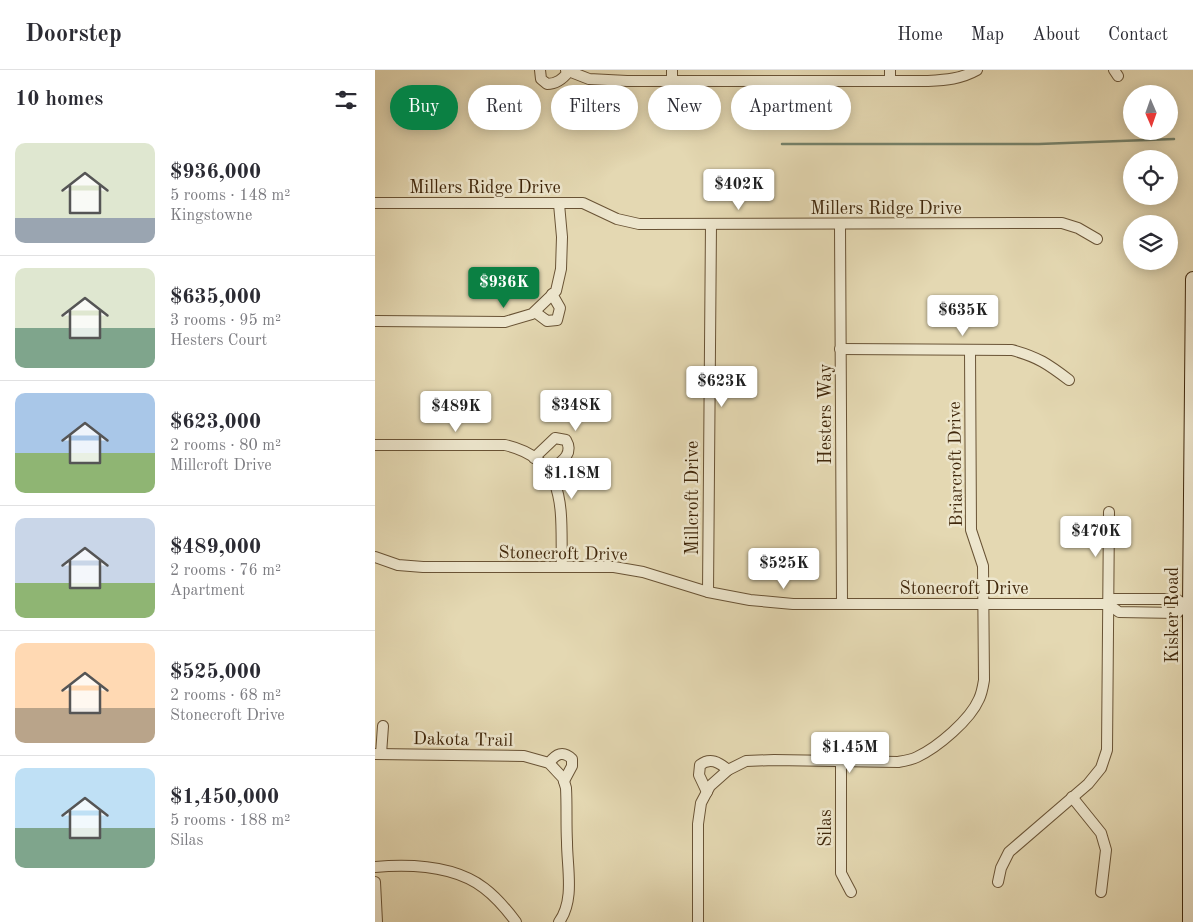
<!DOCTYPE html>
<html lang="en">
<head>
<meta charset="utf-8">
<style>
  :root { --surface:#fff; --page:#f7f7f7; --text:#2b2b33; --muted:#7c7c81; --line:#e1e1e2; --accent:#0b8043 }
  body { margin:0; font-family:"Old Standard TT",serif; background:var(--page); color:var(--text); height:100vh; display:flex; flex-direction:column; font-size:19px; white-space:nowrap }
  * { box-sizing:border-box; margin:0 }
  p { font-size:16px; color:var(--muted) }
  .icon { flex:none; width:28px; height:28px; fill:none; stroke:currentColor; stroke-width:2; stroke-linecap:round; stroke-linejoin:round }
  .map { position:relative; flex:1; overflow:hidden }
  .drawer { display:flex; flex-direction:column; background:var(--surface); width:375px }
  .drawer>* { flex:none }
  .guide { position:absolute; left:15px; top:15px; width:475px; height:45px; display:flex; gap:10px }
  .needle { width:32px; rotate:178deg }
  .controls { position:absolute; left:748px; top:15px; display:grid; gap:10px }
  .controls a { display:grid; place-items:center; width:55px; height:55px; border-radius:50%; background:var(--surface); box-shadow:0 2px 12px #0003; font-size:25px }
  .price { position:absolute; translate:-50% -42px; padding:0 11px; border-radius:5px; background:#fff; color:#222; font-size:16px; line-height:32px; filter:drop-shadow(0 1px 2px #0008) }
  .price::after { content:''; position:absolute; left:50%; top:30px; width:15px; height:11px; margin-left:-8px; background:inherit; clip-path:polygon(0 0,100% 0,50% 100%) }
  .price.on { background:var(--accent); color:#fff }
  ul { padding:0; list-style:none }
  li { display:flex; align-items:center; gap:15px; height:125px; padding:0 15px }
  li+li { border-top:1px solid var(--line) }
  li span { display:grid; place-items:center; flex:none; width:140px; height:100px; border-radius:10px; color:#555 }
  li>.icon { margin-inline-start:auto }
  span .icon { width:60px; height:60px; fill:#fffc; stroke-width:1 }
  li b { font-size:21px }
  h2 { display:flex; justify-content:space-between; align-items:center; height:60px; padding:0 15px; font-size:21px }
  .tag { padding:0 18px; border-radius:22px; background:var(--surface); box-shadow:0 2px 12px #0003; font-size:18px; line-height:45px }
  .tag.on { background:var(--accent); color:#fff }
  header { display:flex; align-items:center; gap:30px; box-sizing:border-box; height:70px; padding:0 25px; background:var(--surface); border-bottom:1px solid var(--line) }
  header strong { font-size:24px }
  nav { display:flex; gap:28px; margin-inline-start:auto; font-size:18px }
  main { display:flex; flex:1; min-height:0 }
  .map>svg:first-child { display:block }
</style>
</head>
<body>
<header>
<strong>Doorstep</strong>
<nav><a>Home</a><a>Map</a><a>About</a><a>Contact</a></nav>
</header>
<main>
<section class="drawer">
<h2>10 homes<svg class="icon" aria-label="filters" viewBox="0 0 24 24"><path d="M4 7h16M4 17h16"/><circle cx="9" cy="7" r="2"/><circle cx="15" cy="17" r="2"/></svg></h2>
<ul>
<li><span style="background:linear-gradient(#dfe7d0 75%,#9aa5b1 0)"><svg class="icon" aria-label="home" viewBox="0 0 24 24"><path d="M3 11l9-7 9 7M6 9v11h12V9"/></svg></span><div><b>$936,000</b><p>5 rooms · 148 m²</p><p>Kingstowne</p></div></li>
<li><span style="background:linear-gradient(#dfe7d0 60%,#7fa58c 0)"><svg class="icon" aria-label="home" viewBox="0 0 24 24"><path d="M3 11l9-7 9 7M6 9v11h12V9"/></svg></span><div><b>$635,000</b><p>3 rooms · 95 m²</p><p>Hesters Court</p></div></li>
<li><span style="background:linear-gradient(#a9c7e8 60%,#8fb573 0)"><svg class="icon" aria-label="home" viewBox="0 0 24 24"><path d="M3 11l9-7 9 7M6 9v11h12V9"/></svg></span><div><b>$623,000</b><p>2 rooms · 80 m²</p><p>Millcroft Drive</p></div></li>
<li><span style="background:linear-gradient(#c9d6e8 65%,#8fb573 0)"><svg class="icon" aria-label="home" viewBox="0 0 24 24"><path d="M3 11l9-7 9 7M6 9v11h12V9"/></svg></span><div><b>$489,000</b><p>2 rooms · 76 m²</p><p>Apartment</p></div></li>
<li><span style="background:linear-gradient(#ffd9b3 65%,#b9a48a 0)"><svg class="icon" aria-label="home" viewBox="0 0 24 24"><path d="M3 11l9-7 9 7M6 9v11h12V9"/></svg></span><div><b>$525,000</b><p>2 rooms · 68 m²</p><p>Stonecroft Drive</p></div></li>
<li><span style="background:linear-gradient(#bfe0f5 60%,#7fa58c 0)"><svg class="icon" aria-label="home" viewBox="0 0 24 24"><path d="M3 11l9-7 9 7M6 9v11h12V9"/></svg></span><div><b>$1,450,000</b><p>5 rooms · 188 m²</p><p>Silas</p></div></li>
</ul>
</section>
<div class="map">
<svg width="818" height="852" viewBox="0 0 818 852">
  <rect width="100%" height="100%" fill="#e4d8b2"/>
  <filter id="stains"><feTurbulence type="fractalNoise" baseFrequency=".004" numOctaves="4"/><feColorMatrix values="0 0 0 0 .2 0 0 0 0 .09 0 0 0 0 .02 0 0 0 .5 -.17"/></filter>
  <radialGradient id="worn" r=".72"><stop offset=".6" stop-color="#630" stop-opacity="0"/><stop offset="1" stop-color="#630" stop-opacity=".3"/></radialGradient>
  <g fill="none" stroke-linecap="round" stroke-linejoin="round">
    <path stroke="#748069" stroke-width="2.5" d="M407,74H664L799,69"/>
    <defs>
      <g id="street">
        <path d="M165,0L166,9L172,14C182,14 188,9 194,1"/>
        <path d="M191,0L214,9L252,11H553C571,10 586,9 602,0"/>
        <path d="M297,0V11"/>
        <path d="M739,0L743,6"/>
        <path d="M515,11V0"/>
        <path d="M0,133H208L242,149L264,154L687,153L703,158L722,169"/>
        <path d="M465,155L467,534"/>
        <path d="M160,242L172,251L182,250L185,238L177,224"/>
        <path d="M0,251L130,252L157,244L181,221L186,199L187,167L184,134"/>
        <path d="M465,279L637,280C663,287 673,294 694,310"/>
        <path d="M0,375H130C196,390 185,445 187,497"/>
        <path d="M159,388L180,368L191,370C200,385 184,393 174,401"/>
        <path d="M0,487L23,495L48,497H239L268,502L333,522L375,530L418,534H733L739,529H801L810,535H818"/>
        <path d="M333,522L336,154"/>
        <path d="M733,534L744,542L802,543L810,535"/>
        <path d="M0,684L149,686L174,693L188,708L191,718C192,736 191,754 192,772C192,798 200,830 184,852"/>
        <path d="M6,684L8,656"/>
        <path d="M466,691V803L476,822"/>
        <path d="M174,693C181,684 188,680 197,689V696L189,711"/>
        <path d="M332,722L324,705L325,695C335,687 344,692 353,700"/>
        <path d="M697,727L726,763L731,780L726,822"/>
        <path d="M0,797C35,794 80,796 109,818C121,827 132,840 141,852"/>
        <path d="M0,812L2,852"/>
        <path d="M623,812L626,798L634,782L713,714L726,698L732,680L734,442"/>
        <path d="M323,852V754L326,733L335,716L353,700L371,691L399,690L523,692C529,691 536,690 542,687C563,677 595,650 604,629C607,623 608,616 609,610L608,496L596,460L595,280"/>
      </g>
      <path id="secondary" d="M815,852V535L818,209"/>
    </defs>
    <use href="#street" stroke="#695335" stroke-width="12"/>
    <use href="#secondary" stroke="#40270b" stroke-width="16"/>
    <use href="#street" stroke="#ede6cd" stroke-width="10"/>
    <use href="#secondary" stroke="#ede6cd" stroke-width="14"/>
  </g>
  <g text-anchor="middle" stroke-width="5" stroke-linejoin="round" paint-order="stroke">
    <g font-size="18" fill="#40270b" stroke="#ede6cd">
      <text x="110" y="123">Millers Ridge Drive</text>
      <text x="511" y="144">Millers Ridge Drive</text>
      <text transform="translate(450 344) rotate(-90)" y="6">Hesters Way</text>
      <text transform="translate(580 394) rotate(-91)" y="6">Briarcroft Drive</text>
      <text transform="translate(317 428) rotate(-90)" y="6">Millcroft Drive</text>
      <text transform="translate(188 483) rotate(1)" y="6">Stonecroft Drive</text>
      <text x="589" y="524">Stonecroft Drive</text>
      <text transform="translate(797 545) rotate(-90)" y="6">Kisker Road</text>
      <text transform="translate(88 669) rotate(1)" y="6">Dakota Trail</text>
      <text transform="translate(450 758) rotate(-90)" y="6">Silas</text>
    </g>
  </g>
  <rect width="100%" height="100%" filter="url(#stains)"/>
  <rect width="100%" height="100%" fill="url(#worn)"/>
</svg>
<div class="controls">
<a><svg class="needle" viewBox="-14 -14 28 28"><path d="M0-13l5 13h-10z" fill="#e53935"/><path d="M0 13l5-13h-10z" fill="#7c7c81"/></svg></a>
<a><svg class="icon" aria-label="locate" viewBox="0 0 24 24"><circle cx="12" cy="12" r="6"/><path d="M12 2v4M12 18v4M2 12h4M18 12h4"/></svg></a>
<a><svg class="icon" aria-label="layers" viewBox="0 0 24 24"><path d="M12 4l9 5-9 5-9-5zM3 14l9 5 9-5"/></svg></a>
</div>
<b class="price" style="left:364px;top:141px">$402K</b>
<b class="price on" style="left:129px;top:239px">$936K</b>
<b class="price" style="left:588px;top:267px">$635K</b>
<b class="price" style="left:347px;top:338px">$623K</b>
<b class="price" style="left:201px;top:362px">$348K</b>
<b class="price" style="left:81px;top:363px">$489K</b>
<b class="price" style="left:197px;top:430px">$1.18M</b>
<b class="price" style="left:721px;top:488px">$470K</b>
<b class="price" style="left:409px;top:520px">$525K</b>
<b class="price" style="left:475px;top:704px">$1.45M</b>
<div class="guide">
<a class="tag on">Buy</a>
<a class="tag">Rent</a>
<a class="tag">Filters</a>
<a class="tag">New</a>
<a class="tag">Apartment</a>
</div>
</div>
</main>
</body>
</html>
